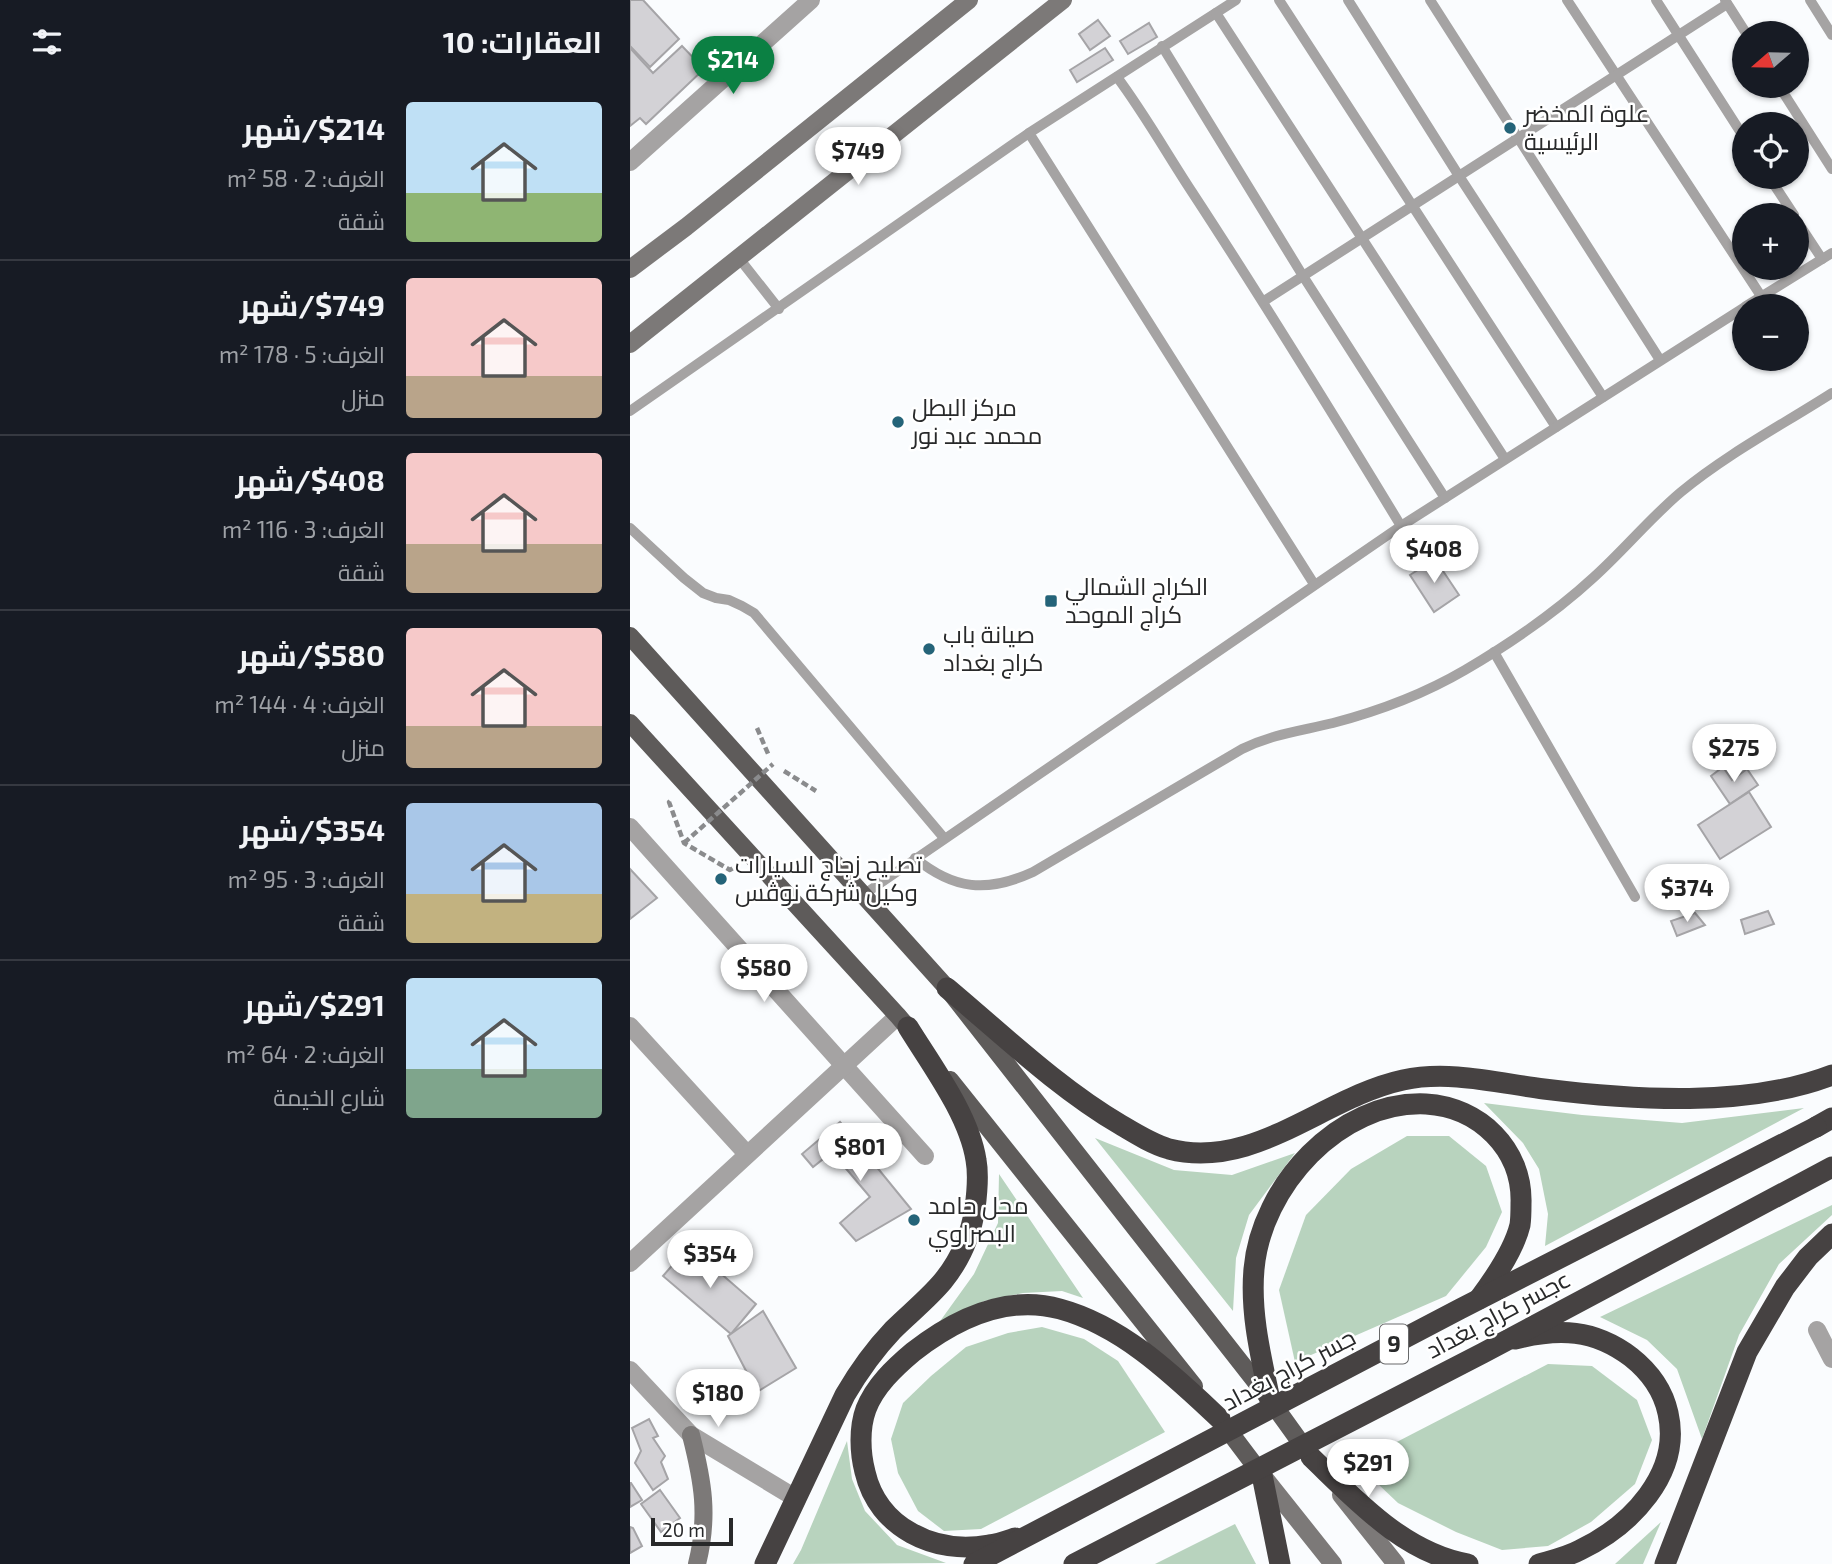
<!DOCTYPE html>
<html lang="ar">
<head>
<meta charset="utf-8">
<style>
  :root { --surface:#171b24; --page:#242831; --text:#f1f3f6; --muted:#9ea1a6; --line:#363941; --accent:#0b8043 }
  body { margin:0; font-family:"Exo 2",Cairo,sans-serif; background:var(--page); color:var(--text); direction:rtl; height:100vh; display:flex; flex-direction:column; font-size:26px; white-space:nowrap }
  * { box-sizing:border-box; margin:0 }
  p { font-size:23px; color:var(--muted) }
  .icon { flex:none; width:38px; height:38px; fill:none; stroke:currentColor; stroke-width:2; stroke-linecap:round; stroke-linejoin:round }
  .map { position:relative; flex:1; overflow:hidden; direction:ltr }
  .panel { display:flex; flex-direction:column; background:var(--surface); width:630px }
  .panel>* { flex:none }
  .needle { width:46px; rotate:250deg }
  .fabs { position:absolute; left:1102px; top:21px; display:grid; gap:14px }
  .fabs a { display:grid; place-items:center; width:77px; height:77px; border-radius:50%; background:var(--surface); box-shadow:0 2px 5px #0004; font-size:35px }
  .scale { position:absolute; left:21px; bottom:18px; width:82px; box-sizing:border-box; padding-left:7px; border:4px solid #28292a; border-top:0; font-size:19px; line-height:24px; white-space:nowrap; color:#28292a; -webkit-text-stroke:5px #fff; paint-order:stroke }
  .price { position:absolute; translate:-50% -60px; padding:0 16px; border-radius:24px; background:#fff; color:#222; font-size:23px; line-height:46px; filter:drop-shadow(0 2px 4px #0008) }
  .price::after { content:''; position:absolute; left:50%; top:42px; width:21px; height:16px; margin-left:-10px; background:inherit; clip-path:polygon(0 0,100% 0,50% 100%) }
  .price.on { background:var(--accent); color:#fff }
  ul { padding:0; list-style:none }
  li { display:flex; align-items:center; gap:21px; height:175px; padding:0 28px }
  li+li { border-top:2px solid var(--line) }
  li span { display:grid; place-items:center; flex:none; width:196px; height:140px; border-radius:7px; color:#555 }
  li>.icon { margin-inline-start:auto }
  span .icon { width:84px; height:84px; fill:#fffc; stroke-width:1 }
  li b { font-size:30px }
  h2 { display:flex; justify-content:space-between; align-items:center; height:84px; padding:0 28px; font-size:30px }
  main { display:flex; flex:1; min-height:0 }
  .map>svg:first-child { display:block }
</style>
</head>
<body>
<main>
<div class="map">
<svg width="1202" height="1564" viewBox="0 0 1202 1564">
  <rect width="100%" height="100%" fill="#fafcfe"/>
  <g fill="#b8d3be">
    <path d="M854,1103L952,1115L1052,1123L1174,1108L915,1246L918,1214L909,1169L893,1143Z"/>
    <path d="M777,1136H819L856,1166L872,1212L856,1247L816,1296L665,1362L649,1290L676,1215L721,1169Z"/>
    <path d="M465,1138L544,1170L602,1175L665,1153L619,1215L606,1258L603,1311Z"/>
    <path d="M369,1174L453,1298L432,1291L393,1293L354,1301L308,1324L344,1274L368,1223Z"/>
    <path d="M1202,1205V1215L1149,1264L1109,1335L1072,1439L1047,1369L1017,1340L970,1317Z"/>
    <path d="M412,1327L454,1339L488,1361L535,1432L351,1529L314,1531L288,1511L268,1473L261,1439L273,1403L301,1376L336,1347L378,1333Z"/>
    <path d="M918,1364L962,1366L1007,1400L1022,1440L1005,1484L961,1522L918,1546L872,1550L826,1532L768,1503L726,1463Z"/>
    <path d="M217,1441L222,1479L235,1511L267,1545L316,1563L163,1564L171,1550Z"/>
    <path d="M1031,1522L1013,1564H985Z"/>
    <path d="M605,1524L626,1564H524H525Z"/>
  </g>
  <g fill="#d3d2d6" stroke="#a5a4a7" stroke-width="2">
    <path d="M0,0H13L49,39L20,67L0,46Z"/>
    <path d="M468,20L480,36L460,50L449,34Z"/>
    <path d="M519,23L527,37L498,54L490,41Z"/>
    <path d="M52,46L74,69L16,124L10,118L0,126V48L23,73Z"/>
    <path d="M475,48L483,60L447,82L440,70Z"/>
    <path d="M805,559L829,595L804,612L780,575Z"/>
    <path d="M1093,767L1102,780L1117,769L1128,785L1100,804L1081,776Z"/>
    <path d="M1119,792L1141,827L1090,859L1068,825Z"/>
    <path d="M0,869L27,898L0,919Z"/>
    <path d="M1138,911L1144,924L1115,934L1111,920Z"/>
    <path d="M1065,913L1075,925L1047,936L1041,921Z"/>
    <path d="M210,1122L281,1209L226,1241L210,1223L240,1197L202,1152L183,1167L172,1154Z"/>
    <path d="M59,1246L126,1304L101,1334L33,1276Z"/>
    <path d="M133,1311L166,1368L127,1392L98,1336Z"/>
    <path d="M19,1419L28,1436L23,1438L35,1456L31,1462L38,1479L23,1490L5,1463L11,1451L2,1428Z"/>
    <path d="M0,1483H1L12,1500L0,1507Z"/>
    <path d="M30,1490L50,1518L31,1532L11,1504Z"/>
    <path d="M0,1527L3,1528L12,1546L0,1553Z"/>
  </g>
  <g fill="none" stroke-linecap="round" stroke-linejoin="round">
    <g stroke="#8a8b8d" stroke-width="4.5" stroke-dasharray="7 3.5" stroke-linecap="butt">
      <path d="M127,728L139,756"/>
      <path d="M154,771L186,791"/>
      <path d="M40,801L39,802L54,843L100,870L103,868"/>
    </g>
    <g stroke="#a5a3a3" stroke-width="10">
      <path d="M606,0L399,133L684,584"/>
      <path d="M649,0L926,427"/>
      <path d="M718,0L829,176L973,397"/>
      <path d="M800,0L1030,360"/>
      <path d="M937,0L1131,296"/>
      <path d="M1026,0L1115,139"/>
      <path d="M1095,0L1116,33"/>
      <path d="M1180,0L1202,35"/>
      <path d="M586,13L875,459"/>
      <path d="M532,46L673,276L815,498"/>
      <path d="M487,77C514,113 537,154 562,192C634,302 703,414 771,526"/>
      <path d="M1149,86L1202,169"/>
      <path d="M1139,177L1164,215"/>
      <path d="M1167,221L1192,259"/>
      <path d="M108,257L149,309"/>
      <path d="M634,301L1097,4"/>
      <path d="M1116,306L1202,253"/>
      <path d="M0,411L399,133"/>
      <path d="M0,528L54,578L73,593L86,598L99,600L112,606L124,613L314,838"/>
      <path d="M864,652L1005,897"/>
      <path d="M285,858C324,890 357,893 403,872L612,749C643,734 670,731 703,723C749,711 794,694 835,670C881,643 925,613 964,577C994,550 1020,518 1051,492C1097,454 1152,425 1202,393"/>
      <path d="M233,895L771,526L1115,307"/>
    </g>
    <g stroke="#a5a3a3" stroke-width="18">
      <path d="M0,162L181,0"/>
      <path d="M0,827L295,1156"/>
      <path d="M0,1026L117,1154"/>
      <path d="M0,1263L268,1016"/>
      <path d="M1187,1330L1202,1359"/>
      <path d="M0,1370L61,1435L167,1499"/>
    </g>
    <g stroke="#7c7978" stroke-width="18">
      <path d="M0,269L56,227L339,0"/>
      <path d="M0,344L433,0"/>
      <path d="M61,1435C73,1482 79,1516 67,1564"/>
      <path d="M632,1475L703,1564"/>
      <path d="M711,1495L766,1564"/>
    </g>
    <g stroke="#5e5b5a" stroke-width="18">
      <path d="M0,636L317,988L640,1400L681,1457"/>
      <path d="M0,723L268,1016L285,1036"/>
      <path d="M320,1080L564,1386"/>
      <path d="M592,1422L632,1475"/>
    </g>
    <g stroke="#464242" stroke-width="21">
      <path d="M317,988C373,1035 428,1088 491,1125C506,1134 522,1144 539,1149C624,1171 694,1097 773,1080C819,1070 868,1083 914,1089C1003,1100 1117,1108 1202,1075"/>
      <path d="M1186,1127L1202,1118"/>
      <path d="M885,1339C929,1328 964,1329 1001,1357C1020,1372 1033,1390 1038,1413C1052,1474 1000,1526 950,1550C937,1557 923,1560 909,1564"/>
      <path d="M640,1400C631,1357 620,1313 624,1269C631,1187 709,1100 796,1104C849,1107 893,1149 891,1204C891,1211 891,1218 890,1225C884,1250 864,1279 849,1299"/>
      <path d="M681,1457C726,1500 774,1553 838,1564"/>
      <path d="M632,1475L650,1564"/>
      <path d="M385,1538C376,1541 368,1544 359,1545C305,1555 248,1528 235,1472C230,1453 229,1428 236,1409C245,1386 264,1368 283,1352C324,1320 376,1294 430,1309C493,1326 544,1376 590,1419"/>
      <path d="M135,1564L215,1395C229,1371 244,1350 263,1330C279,1314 298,1299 313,1281C330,1260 341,1235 345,1208C347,1193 349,1176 346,1160C339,1115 302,1066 278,1027"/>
      <path d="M1035,1564L1117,1352L1155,1287L1178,1257L1202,1234"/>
    </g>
    <path stroke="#8a8b8d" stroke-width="4.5" stroke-dasharray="7 3.5" stroke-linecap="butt" d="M54,843L143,764"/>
    <g stroke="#464242" stroke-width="21">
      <path d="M344,1564L830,1309L1186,1127"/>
      <path d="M444,1564L853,1353L1202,1167"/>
    </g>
  </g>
  <g fill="#256479" stroke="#fff" stroke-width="2.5">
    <circle cx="880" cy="128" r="7"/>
    <circle cx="268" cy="422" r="7"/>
    <rect x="414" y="594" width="14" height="14" rx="3.5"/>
    <circle cx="299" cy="649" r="7"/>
    <circle cx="91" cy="879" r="7"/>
    <circle cx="284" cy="1220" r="7"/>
  </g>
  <g text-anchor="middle" stroke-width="5" stroke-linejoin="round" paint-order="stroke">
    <rect fill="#fff" stroke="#68696a" stroke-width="2" x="750" y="1324.5" width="28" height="39" rx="5"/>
    <g font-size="23" font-weight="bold" fill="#28292a">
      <text x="764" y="1352">9</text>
    </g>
    <g font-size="24" fill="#28292a" stroke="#fff" text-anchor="start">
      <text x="894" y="122">علوة المخضر<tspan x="894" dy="28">الرئيسية</tspan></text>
      <text x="282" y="416">مركز البطل<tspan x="282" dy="28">محمد عبد نور</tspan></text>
      <text x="435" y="595">الكراج الشمالي<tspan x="435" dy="28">كراج الموحد</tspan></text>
      <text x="313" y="643">صيانة باب<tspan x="313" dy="28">كراج بغداد</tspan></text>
      <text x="105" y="873">تصليح زجاج السيارات<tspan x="105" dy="28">وكيل شركة نوڤس</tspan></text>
      <text x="298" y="1214">محل حامد<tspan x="298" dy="28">البصراوي</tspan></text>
    </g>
    <g font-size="24" fill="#28292a" stroke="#fff">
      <text transform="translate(868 1315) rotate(-28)" y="8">جسر كراج بغدادc</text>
      <text transform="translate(659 1370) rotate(-28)" y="8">جسر كراج بغداد</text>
    </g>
  </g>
</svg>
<div class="fabs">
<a><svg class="needle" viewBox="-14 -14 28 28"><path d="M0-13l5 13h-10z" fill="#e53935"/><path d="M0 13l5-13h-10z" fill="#9ea1a6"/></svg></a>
<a><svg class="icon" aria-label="locate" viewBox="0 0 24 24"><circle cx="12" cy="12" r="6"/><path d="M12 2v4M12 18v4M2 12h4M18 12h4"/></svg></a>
<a>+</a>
<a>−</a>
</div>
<div class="scale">20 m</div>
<b class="price on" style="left:103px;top:96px">$214</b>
<b class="price" style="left:228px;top:187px">$749</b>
<b class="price" style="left:804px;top:585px">$408</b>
<b class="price" style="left:1104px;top:784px">$275</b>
<b class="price" style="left:1057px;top:924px">$374</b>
<b class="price" style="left:134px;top:1004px">$580</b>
<b class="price" style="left:230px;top:1183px">$801</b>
<b class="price" style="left:80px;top:1290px">$354</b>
<b class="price" style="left:88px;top:1429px">$180</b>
<b class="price" style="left:738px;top:1499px">$291</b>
</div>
<section class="panel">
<h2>العقارات: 10<svg class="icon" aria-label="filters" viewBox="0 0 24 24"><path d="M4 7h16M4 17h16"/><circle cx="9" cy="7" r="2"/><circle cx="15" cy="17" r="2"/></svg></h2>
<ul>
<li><span style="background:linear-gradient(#bfe0f5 65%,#8fb573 0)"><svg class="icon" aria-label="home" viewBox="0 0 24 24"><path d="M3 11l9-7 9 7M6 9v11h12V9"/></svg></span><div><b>$214/شهر</b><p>الغرف: 2 · 58 m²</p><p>شقة</p></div></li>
<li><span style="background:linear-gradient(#f6c9c9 70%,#b9a48a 0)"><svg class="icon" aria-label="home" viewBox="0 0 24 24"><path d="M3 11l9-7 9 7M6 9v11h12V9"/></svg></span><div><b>$749/شهر</b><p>الغرف: 5 · 178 m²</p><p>منزل</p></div></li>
<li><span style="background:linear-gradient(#f6c9c9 65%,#b9a48a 0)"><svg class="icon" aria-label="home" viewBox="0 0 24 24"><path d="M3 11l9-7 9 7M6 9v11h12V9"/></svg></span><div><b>$408/شهر</b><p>الغرف: 3 · 116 m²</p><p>شقة</p></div></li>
<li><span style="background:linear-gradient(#f6c9c9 70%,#b9a48a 0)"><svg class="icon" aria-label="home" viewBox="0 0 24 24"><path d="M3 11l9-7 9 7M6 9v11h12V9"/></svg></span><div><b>$580/شهر</b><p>الغرف: 4 · 144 m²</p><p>منزل</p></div></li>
<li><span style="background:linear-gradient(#a9c7e8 65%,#c2b280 0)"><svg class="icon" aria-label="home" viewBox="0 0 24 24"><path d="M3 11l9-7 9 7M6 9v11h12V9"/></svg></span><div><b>$354/شهر</b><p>الغرف: 3 · 95 m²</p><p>شقة</p></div></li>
<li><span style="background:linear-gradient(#bfe0f5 65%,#7fa58c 0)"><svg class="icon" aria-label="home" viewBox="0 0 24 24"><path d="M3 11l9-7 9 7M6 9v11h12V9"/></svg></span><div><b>$291/شهر</b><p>الغرف: 2 · 64 m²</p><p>شارع الخيمة</p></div></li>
</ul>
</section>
</main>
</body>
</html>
